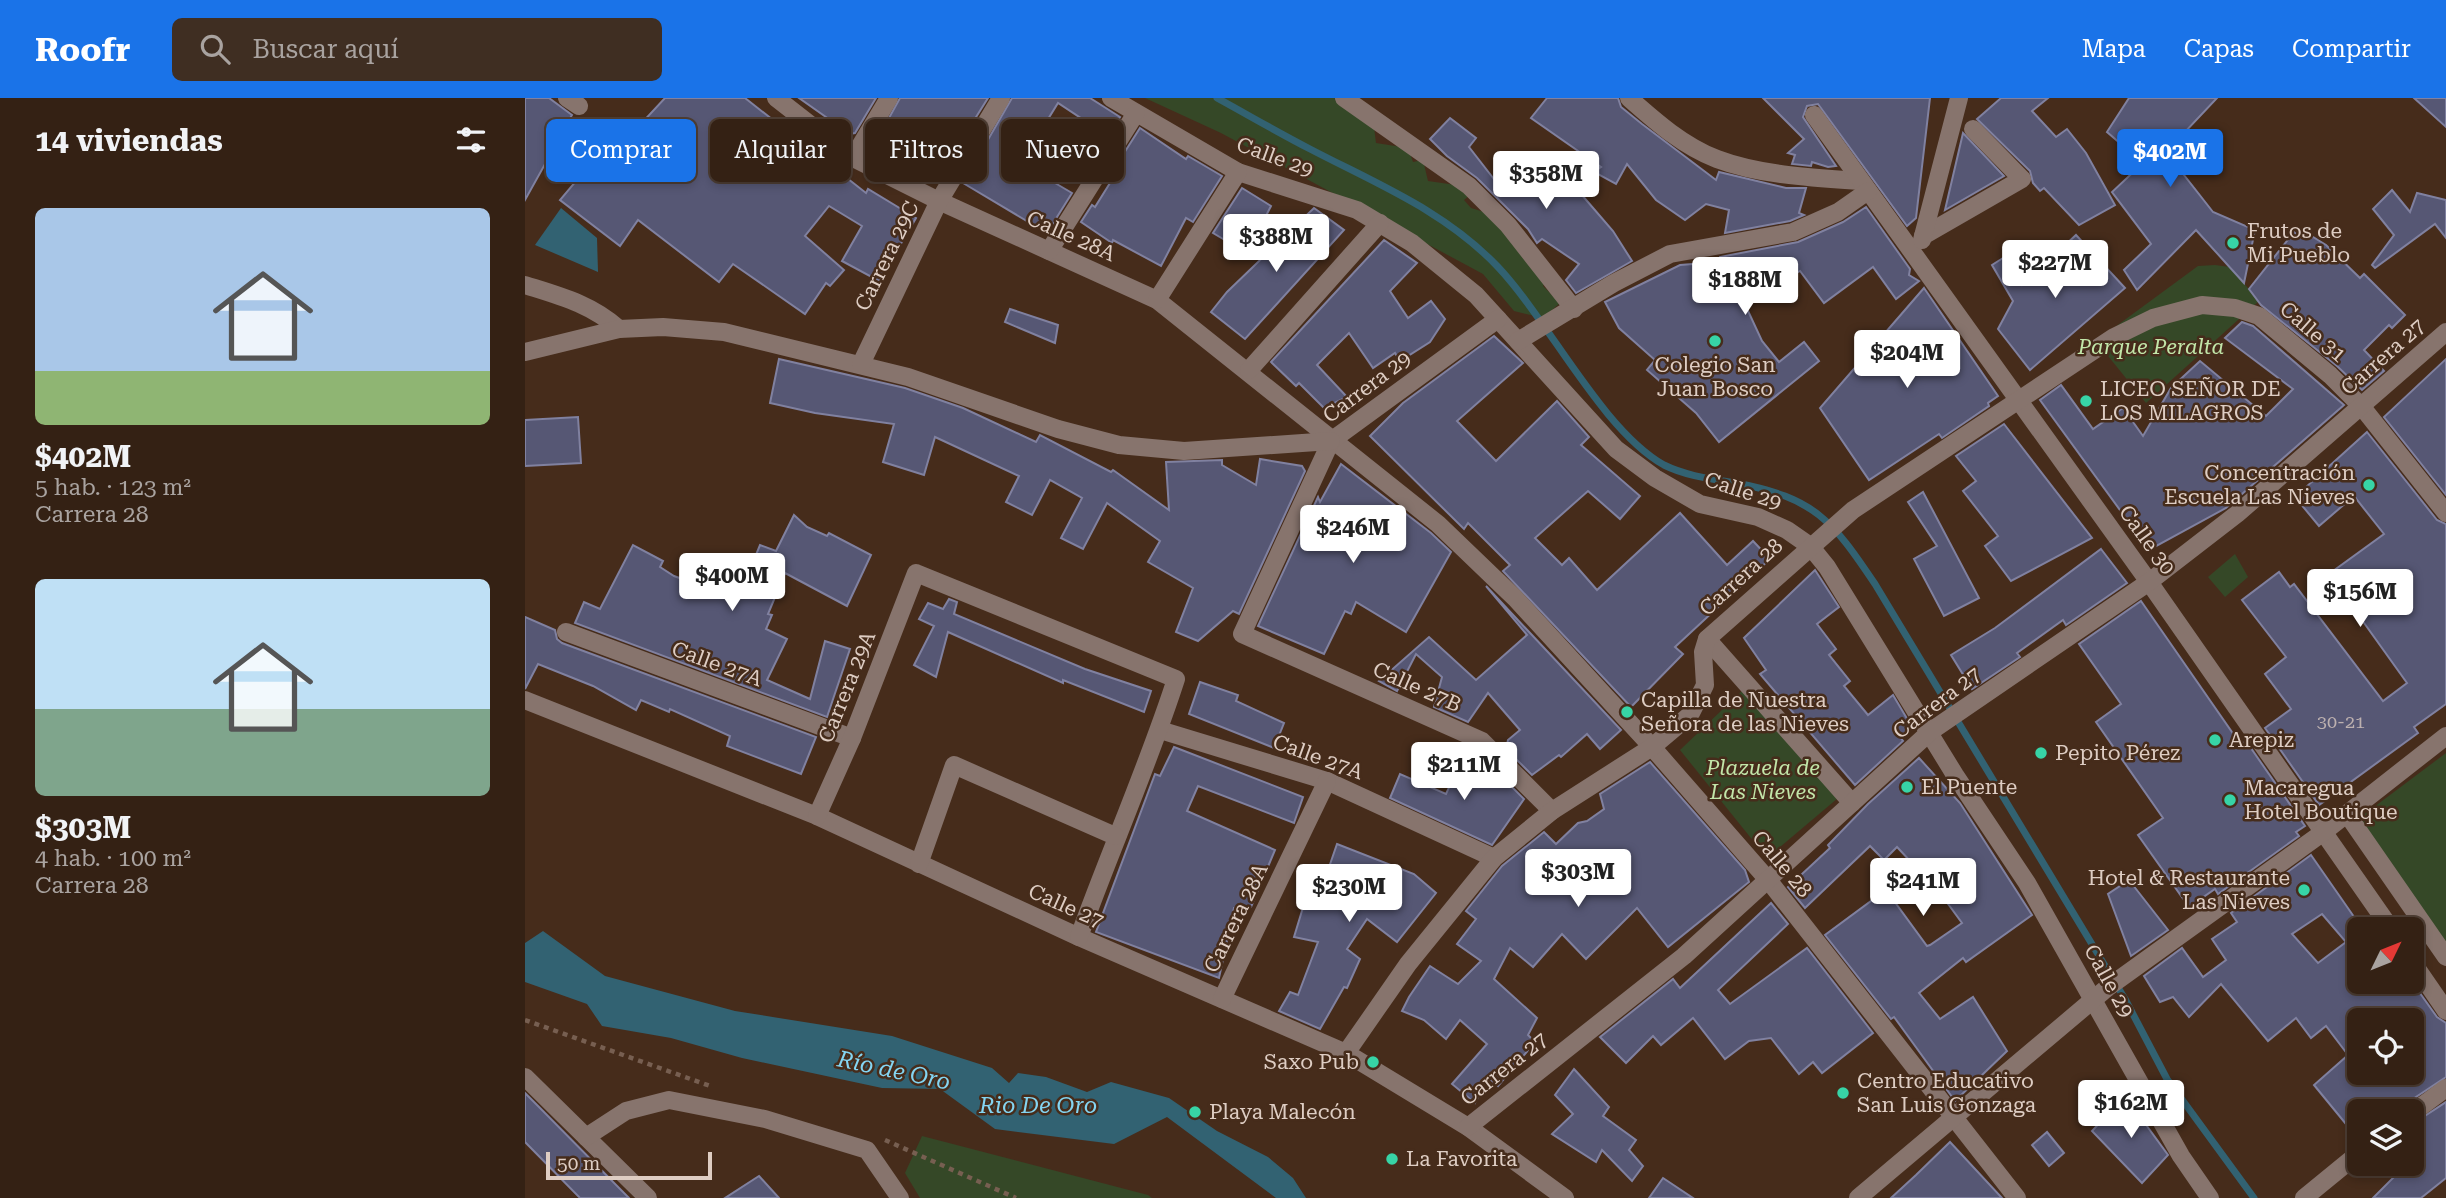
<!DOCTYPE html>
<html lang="es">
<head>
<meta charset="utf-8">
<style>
  :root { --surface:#342114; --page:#3f2e22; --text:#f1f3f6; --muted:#a9a3a0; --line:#4e3e34; --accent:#1a73e8 }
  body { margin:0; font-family:"Roboto Serif",serif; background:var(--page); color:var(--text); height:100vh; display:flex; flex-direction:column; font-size:26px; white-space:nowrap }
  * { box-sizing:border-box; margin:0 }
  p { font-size:23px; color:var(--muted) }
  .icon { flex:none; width:38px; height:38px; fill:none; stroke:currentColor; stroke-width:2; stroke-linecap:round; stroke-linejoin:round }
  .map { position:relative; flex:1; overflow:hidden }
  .details { display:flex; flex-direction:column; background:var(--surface); width:525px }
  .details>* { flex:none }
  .guide { position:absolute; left:21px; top:21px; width:665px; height:63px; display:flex; gap:14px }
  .needle { width:46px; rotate:47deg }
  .buttons { position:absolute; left:1822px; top:819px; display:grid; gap:14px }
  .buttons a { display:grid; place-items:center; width:77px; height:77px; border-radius:10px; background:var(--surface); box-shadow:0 4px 10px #0003,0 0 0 2px var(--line); font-size:35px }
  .scale { position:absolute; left:21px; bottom:18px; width:166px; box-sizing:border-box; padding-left:7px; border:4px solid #decdc3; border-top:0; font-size:19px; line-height:24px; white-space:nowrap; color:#decdc3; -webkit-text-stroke:5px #462c1b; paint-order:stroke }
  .price { position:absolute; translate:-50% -60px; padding:0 16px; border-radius:7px; background:#fff; color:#222; font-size:23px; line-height:46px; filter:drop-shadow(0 2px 4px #0008) }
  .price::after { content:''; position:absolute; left:50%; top:42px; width:21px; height:16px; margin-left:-10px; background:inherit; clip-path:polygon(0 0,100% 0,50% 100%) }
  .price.active { background:var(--accent); color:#fff }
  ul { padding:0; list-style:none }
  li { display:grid; align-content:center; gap:14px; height:371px; padding:0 35px }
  li span { display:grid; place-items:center; height:217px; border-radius:10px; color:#555 }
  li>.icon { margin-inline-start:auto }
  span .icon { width:126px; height:126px; fill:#fffc; stroke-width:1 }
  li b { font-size:30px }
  h2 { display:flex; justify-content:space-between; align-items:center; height:84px; padding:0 35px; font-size:30px }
  .pill { padding:0 24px; border-radius:10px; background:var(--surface); box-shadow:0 4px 10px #0003,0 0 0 2px var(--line); font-size:24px; line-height:63px }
  .pill.active { background:var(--accent); color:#fff }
  header { display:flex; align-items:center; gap:42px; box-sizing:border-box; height:98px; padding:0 35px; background:var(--accent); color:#fff }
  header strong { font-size:33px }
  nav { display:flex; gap:38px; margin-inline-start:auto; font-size:24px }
  .search { width:490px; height:63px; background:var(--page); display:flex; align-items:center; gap:18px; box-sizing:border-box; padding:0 24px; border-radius:10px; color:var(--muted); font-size:26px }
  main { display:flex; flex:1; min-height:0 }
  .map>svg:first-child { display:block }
</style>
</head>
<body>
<header>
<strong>Roofr</strong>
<div class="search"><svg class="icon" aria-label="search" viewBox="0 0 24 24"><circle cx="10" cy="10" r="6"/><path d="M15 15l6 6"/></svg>Buscar aquí</div>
<nav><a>Mapa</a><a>Capas</a><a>Compartir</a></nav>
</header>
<main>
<section class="details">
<h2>14 viviendas<svg class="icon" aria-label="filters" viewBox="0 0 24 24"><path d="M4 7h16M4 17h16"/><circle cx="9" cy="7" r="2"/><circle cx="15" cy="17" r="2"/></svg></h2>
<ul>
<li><span style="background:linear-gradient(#a9c7e8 75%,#8fb573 0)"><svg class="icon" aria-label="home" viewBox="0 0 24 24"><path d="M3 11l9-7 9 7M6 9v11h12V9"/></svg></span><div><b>$402M</b><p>5 hab. · 123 m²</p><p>Carrera 28</p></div></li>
<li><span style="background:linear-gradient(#bfe0f5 60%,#7fa58c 0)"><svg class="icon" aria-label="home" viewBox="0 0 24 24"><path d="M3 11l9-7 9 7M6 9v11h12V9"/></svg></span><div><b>$303M</b><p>4 hab. · 100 m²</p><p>Carrera 28</p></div></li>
</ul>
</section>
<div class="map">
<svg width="1921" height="1100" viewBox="0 0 1921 1100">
  <rect width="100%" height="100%" fill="#462c1b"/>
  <g fill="#354827">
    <path d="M620,0H810L824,14L849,29L851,45L883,50L888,64L898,62L903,83L931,87L946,96L939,102L946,110L969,117L1025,178L1018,188L1035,205L1018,220L989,213L958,176L696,35Z"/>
    <path d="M1690,167L1705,169L1734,203L1621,305L1571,243L1673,168Z"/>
    <path d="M1710,456L1723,479L1700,499L1683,479Z"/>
    <path d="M1219,591L1313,700L1242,760L1155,652Z"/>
    <path d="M1921,655V848L1833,721Z"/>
    <path d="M397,1038L623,1097L627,1100H395L380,1075Z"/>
  </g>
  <g fill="#326272">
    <path d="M36,110L72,140L73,174L10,147Z"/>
    <path d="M18,833L80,878L210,913L367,938L467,970L484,985L493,975L521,979L562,994L586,984L644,1000L692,1033L743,1059L768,1080L781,1100H751L642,1019L589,1046L470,1031L415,991L357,990L217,960L146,940L77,928L62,906L0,884V845Z"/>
  </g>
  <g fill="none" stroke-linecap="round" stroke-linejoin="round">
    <path stroke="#326272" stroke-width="7" d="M692,0C723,17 754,35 785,51C852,86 920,113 973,169C1024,223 1077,332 1139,367C1161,378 1187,381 1211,385C1290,400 1307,422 1350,486L1600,901L1642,981L1729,1100"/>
  </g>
  <g fill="#565774" stroke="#8081a0" stroke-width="2" fill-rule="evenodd">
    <path d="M0,0H24L47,17L22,58L24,59L0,102Z"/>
    <path d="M140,0H220L341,95L343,91L391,120L354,183L317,163L337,128L304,108L280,138L319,172L305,188L301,185L280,216L208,166L194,184L113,122L95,148L35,102L67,64L75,70Z"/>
    <path d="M274,0H351L330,35L325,36Z"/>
    <path d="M375,0H463L411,83L349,47Z"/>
    <path d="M487,0H565L595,19L583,38L533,5L496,65L547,95L522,135L438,85Z"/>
    <path d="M1022,0H1093L1096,9L1117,26L1191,82L1194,74L1261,90H1281L1274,115L1279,117L1265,123L1200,135L1204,112L1181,106L1160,122L1131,102L1102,66L1091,86L1069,74L1076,69L1006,20Z"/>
    <path d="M1238,0H1405L1391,120L1382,128L1293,6L1282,8L1278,19L1311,68L1303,69L1287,64L1286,68L1267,66L1270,57L1263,55L1279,41Z"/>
    <path d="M1476,0H1523L1507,13L1531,39L1542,31L1561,55L1590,107L1554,127L1519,90L1515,93L1508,85L1505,73L1452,21Z"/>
    <path d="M1604,0H1692L1641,54L1688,114L1730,132L1719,185L1671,132L1612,192L1599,172L1626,146L1587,94L1618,65L1582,34Z"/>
    <path d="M1889,0H1921V29Z"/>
    <path d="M925,20L951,40L944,49L972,85L979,77L990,86L1014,62L1045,93L1050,89L1088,133L1107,163L1051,195L1041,182L1054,166L1017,141L1012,145L1003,131L952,80L922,58L905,41Z"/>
    <path d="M615,30L661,61L663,58L697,78L668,124L661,120L636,168L588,142L587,145L556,124L567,107L570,109L590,77L587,74Z"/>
    <path d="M1438,35L1479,78L1420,112L1431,65Z"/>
    <path d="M717,90L746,108L722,155L688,135Z"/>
    <path d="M1867,92L1885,114L1892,95L1921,102V140L1910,126L1850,170L1847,167L1869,137L1848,111Z"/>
    <path d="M1341,109L1385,171L1384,177L1394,183L1371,201L1348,169L1299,205L1275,173L1248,189L1247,187L1217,200L1237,243L1254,264L1279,244L1294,263L1194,344L1171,315L1122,272L1130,262L1094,230L1080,204L1155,167L1194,164L1195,159L1273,144L1318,124Z"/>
    <path d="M789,110L819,132L720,241L686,214L702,194Z"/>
    <path d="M1769,134L1775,140L1788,139L1801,147L1835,180L1839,176L1880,217L1867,230L1864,227L1839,252L1859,273L1837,292L1812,268L1736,207L1724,191Z"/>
    <path d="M1551,137L1600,190L1505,272L1473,231L1488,203L1467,167L1478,160L1497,187Z"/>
    <path d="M859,142L892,165L865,193L883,220L906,203L920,221L905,244L875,263L870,255L848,270L824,235L792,267L822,299L799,310L774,285L771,288L746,264Z"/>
    <path d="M1399,190L1473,298L1463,305L1464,308L1417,340L1414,336L1344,382L1295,310Z"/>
    <path d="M485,211L533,227L530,245L480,224Z"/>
    <path d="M1717,224L1728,228L1819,307L1701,410L1624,452L1515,302L1536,287L1568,331L1598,310L1618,338L1646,290L1675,263L1741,318L1768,291L1700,240Z"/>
    <path d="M969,238L998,265L932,323L971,363L1032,303L1064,339L1056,347L1115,398L1095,421L1063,393L1010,440L1037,467L1044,460L1072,492L1155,415L1202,467L1228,443L1245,461L1150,549L1158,556L1106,609L978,473L985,467L943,425L939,431L845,338L878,305Z"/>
    <path d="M254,261L380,290L438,310L511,344L515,337L586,374L588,372L644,412L641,364L697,362V367L731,387L735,361L777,368L780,373L714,516L708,513L673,543L651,534L668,490L623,464L635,443L582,405L558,451L536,440L557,400L525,382L507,417L481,404L494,378L410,339L399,377L358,364L369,326L290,315L245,305Z"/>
    <path d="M1921,261V397L1859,319Z"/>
    <path d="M53,319L56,365L0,368V322Z"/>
    <path d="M1479,326L1567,440L1486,483L1460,448L1473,438L1438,393L1451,383L1431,358Z"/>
    <path d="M1842,334L1912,422L1921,426V606L1889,629L1893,635L1794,707L1740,630L1766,611L1740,576L1761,559L1717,502L1754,474L1765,489L1769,486L1858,603L1882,585L1804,476L1859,436L1829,398L1794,428L1770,399Z"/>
    <path d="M816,366L906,435L926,454L881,534L831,504L826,516L820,513L799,556L733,528L793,399L795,404Z"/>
    <path d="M1398,394L1454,500L1419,518L1389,461L1412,448L1383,404Z"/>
    <path d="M269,417L282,429L302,438L304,435L346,457L322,508L260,475L243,516L247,517L241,531L262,541L242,582L285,601L300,543L325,551L302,619L50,525L59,504L75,511L108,447L138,463L135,469L149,478L213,501L235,447L251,453Z"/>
    <path d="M1576,451L1602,485L1541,527L1538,522L1492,555L1495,559L1447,591L1426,557L1470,530Z"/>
    <path d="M1290,472L1314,509L1292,526L1311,551L1304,557L1325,583L1319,588L1343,617L1368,597L1387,629L1375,639L1378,643L1330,687L1235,576L1241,572L1219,540Z"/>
    <path d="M961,488L1096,632L1075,651L1062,636L1036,659L1034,657L1007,677L981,651L983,642L995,632L963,595L943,624L909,609L917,579L891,556L872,593L854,583L904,539L951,582L1002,537Z"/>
    <path d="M424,501L432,504L429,516L560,571L626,593L619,614L538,582V585L423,534L411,579L389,567L409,528L394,521L403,505L418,511Z"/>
    <path d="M1616,503L1716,647L1721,643L1780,728L1771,734L1774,738L1693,796L1690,791L1664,809L1613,737L1638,720L1571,624L1596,606L1554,546Z"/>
    <path d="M0,519L30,532L32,541L37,545L291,639L276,676L202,648L205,638L145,611L144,614L116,602L111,612L68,588L13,566L0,591Z"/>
    <path d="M675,584L713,597L711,603L759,625L749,650L664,616Z"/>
    <path d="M649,649L778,699L769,725L673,688L662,713L750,752L726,809L709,810L694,880L571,834L630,676L635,678Z"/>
    <path d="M1394,660L1435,705L1507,817L1441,864L1438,860L1394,895L1415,921L1448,899L1482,953L1430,1003L1369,919L1366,921L1300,837L1361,792L1402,848L1405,847L1437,825L1415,795L1372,749L1359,762L1345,748L1280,810L1263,789L1305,750L1303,747L1343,706Z"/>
    <path d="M936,664L975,683L976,678L999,701L967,747L865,700L875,676L921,696Z"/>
    <path d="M1125,664L1220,772L1224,784L1143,849L1112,810L1061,861L1037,836L1008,869L985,850L969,881L1012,920L1003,937L1010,944L973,988L964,980L950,1005L927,986L962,946L935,922L921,941L899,922L877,913L884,899L905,868L933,886L956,863L932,846L951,821L941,813L977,768L1019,734L1031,746L1053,725L1062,723L1079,711L1075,696Z"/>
    <path d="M812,746L889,776L911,795L872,844L842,821L822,851L835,861L822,890L819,889L795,931L754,913L765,894L773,897L793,844L769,839L790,770L802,775Z"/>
    <path d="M1786,757L1834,826V884H1887L1912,919L1921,925V979L1879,1007L1875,1013H1834V1042L1789,987L1823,957L1801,928L1786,940L1771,920L1743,943L1696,886L1664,919L1648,899L1635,904L1619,878L1657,850L1678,879L1701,862L1687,841L1712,824L1706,815ZM1797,816L1821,844L1793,865L1767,836ZM1834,922H1886V975H1834Z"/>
    <path d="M1604,782L1643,832L1606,858L1583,796Z"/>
    <path d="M1246,805L1263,826L1193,892L1205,906L1282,850L1348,935L1297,975L1288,964L1274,976L1246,940L1224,943L1200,961L1168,920L1136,947L1128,938L1101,965L1075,939L1148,881L1155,890Z"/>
    <path d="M1049,971L1084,1009L1078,1018L1111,1042L1104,1052L1118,1068L1107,1083L1077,1052L1071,1064L1027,1036L1048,1016L1030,997Z"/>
    <path d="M0,995L15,1010L104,1100H55L0,1044Z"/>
    <path d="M1600,998L1643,1057L1617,1085L1567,1033Z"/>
    <path d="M1921,1004V1080L1896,1100H1848L1870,1078L1860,1066H1886V1027Z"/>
    <path d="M1522,1034L1539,1055L1524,1068L1507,1047Z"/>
    <path d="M1425,1044L1477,1100H1366L1391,1077Z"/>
    <path d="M234,1078L254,1100H200Z"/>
    <path d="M1138,1080L1168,1100H1124Z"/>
  </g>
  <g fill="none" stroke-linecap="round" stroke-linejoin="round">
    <g stroke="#775f51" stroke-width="4.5" stroke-dasharray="5 5" stroke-linecap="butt">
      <path d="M0,922L188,989"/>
      <path d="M360,1042L491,1100"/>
    </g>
    <g stroke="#87746d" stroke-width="18">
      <path d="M42,0L54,8"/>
      <path d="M251,0L328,60L414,103L632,202L913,426L990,500L1127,649L1244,783L1492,1100"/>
      <path d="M586,0L713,74L832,112L887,145L951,197L1091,351L1130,380L1175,406L1233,419L1262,432L1285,448L1302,469L1430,677L1502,785L1656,1058L1685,1100"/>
      <path d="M819,0L944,88L983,127L1049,211"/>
      <path d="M1104,0C1130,23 1158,48 1192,61C1234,77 1289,80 1334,83"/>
      <path d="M1289,17L1624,484L1866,831"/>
      <path d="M328,60L364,0"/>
      <path d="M1398,138L1497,81L1448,31"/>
      <path d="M1397,142L1434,0"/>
      <path d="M524,153L611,15"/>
      <path d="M0,187C35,198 66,206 94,231"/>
      <path d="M632,202L713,74"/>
      <path d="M973,221L806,343L717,536L957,643L1027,713"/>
      <path d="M993,243L1089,185L1145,156L1268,134L1313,114L1343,93"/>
      <path d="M0,254L94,231L138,229L199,234L383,279L533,331L594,347L659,353L806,343"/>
      <path d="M336,266L414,103L476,0"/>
      <path d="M724,272L855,125"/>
      <path d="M41,534L327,640"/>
      <path d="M1182,541L1327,705"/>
      <path d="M0,602L292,718L554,839L821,955L943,1029L1040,1100"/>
      <path d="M635,632L802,683L969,760"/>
      <path d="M1822,716L1921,859"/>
      <path d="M292,718L327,640L391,475L651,581C623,668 585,753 554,839"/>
      <path d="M394,766L429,667L590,738"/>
      <path d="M1886,862L1921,913"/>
      <path d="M697,901L802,683"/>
      <path d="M821,955L883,866L969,760L1027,713L1127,649L1165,617L1180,587L1178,554L1182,541L1328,412L1589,239L1628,220L1677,207L1710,210L1734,218L1805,277L1837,309L1921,415"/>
      <path d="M0,979L123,1100"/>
      <path d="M1886,1016L1921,990"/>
      <path d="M943,1029L1159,858L1406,633L1624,484L1712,416L1921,234"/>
      <path d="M61,1039L101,1013L144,1002L240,1021L342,1052L375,1100"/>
      <path d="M1333,1100L1582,890L1800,733L1921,638"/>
      <path d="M1779,1100L1834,1055"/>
    </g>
  </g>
  <g fill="#37d4a6" stroke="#462c1b" stroke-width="2.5">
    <circle cx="1708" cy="145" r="7"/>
    <circle cx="1190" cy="243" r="7"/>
    <circle cx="1561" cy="303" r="7"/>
    <circle cx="1844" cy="387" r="7"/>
    <circle cx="1102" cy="614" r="7"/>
    <circle cx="1690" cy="642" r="7"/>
    <circle cx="1516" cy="655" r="7"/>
    <circle cx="1382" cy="689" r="7"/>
    <circle cx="1705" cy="702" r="7"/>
    <circle cx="1779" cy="792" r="7"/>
    <circle cx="848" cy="964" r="7"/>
    <circle cx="1318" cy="995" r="7"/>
    <circle cx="670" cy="1014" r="7"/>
    <circle cx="867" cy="1061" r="7"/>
  </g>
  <g text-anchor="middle" stroke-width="5" stroke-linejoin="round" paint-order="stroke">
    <g font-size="18" fill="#bcb0af">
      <text x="1816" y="630">30-21</text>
    </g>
    <g font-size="21" fill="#decdc3" stroke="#462c1b">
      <text transform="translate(750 59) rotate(20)" y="7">Calle 29</text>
      <text transform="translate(546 138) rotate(24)" y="7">Calle 28A</text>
      <text transform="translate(362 158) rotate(-64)" y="7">Carrera 29C</text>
      <text transform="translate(1788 234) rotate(41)" y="7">Calle 31</text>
      <text transform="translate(1858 259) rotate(-41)" y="7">Carrera 27</text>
      <text transform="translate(842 289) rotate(-37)" y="7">Carrera 29</text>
      <text transform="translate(1218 393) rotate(18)" y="7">Calle 29</text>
      <text transform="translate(1622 442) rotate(54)" y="7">Calle 30</text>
      <text transform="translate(1216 479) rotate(-42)" y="7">Carrera 28</text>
      <text transform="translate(192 566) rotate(20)" y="7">Calle 27A</text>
      <text transform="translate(322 589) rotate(-68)" y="7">Carrera 29A</text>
      <text transform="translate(892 589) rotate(24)" y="7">Calle 27B</text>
      <text transform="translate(1412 605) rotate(-37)" y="7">Carrera 27</text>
      <text transform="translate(793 659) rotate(20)" y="7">Calle 27A</text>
      <text transform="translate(1257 766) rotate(50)" y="7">Calle 28</text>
      <text transform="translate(541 808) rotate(24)" y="7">Calle 27</text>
      <text transform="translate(711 820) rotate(-64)" y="7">Carrera 28A</text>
      <text transform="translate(1584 883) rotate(61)" y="7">Calle 29</text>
      <text transform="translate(979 971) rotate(-38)" y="7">Carrera 27</text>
    </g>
    <g font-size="21" fill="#decdc3" stroke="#462c1b" text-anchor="start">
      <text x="1722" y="140">Frutos de<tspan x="1722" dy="24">Mi Pueblo</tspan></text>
      <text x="1190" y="274" text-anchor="middle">Colegio San<tspan x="1190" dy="24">Juan Bosco</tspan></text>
      <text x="1575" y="298">LICEO SEÑOR DE<tspan x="1575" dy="24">LOS MILAGROS</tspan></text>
      <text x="1830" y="382" text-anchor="end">Concentración<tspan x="1830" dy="24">Escuela Las Nieves</tspan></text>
      <text x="1116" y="609">Capilla de Nuestra<tspan x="1116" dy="24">Señora de las Nieves</tspan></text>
      <text x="1704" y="649">Arepiz</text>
      <text x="1530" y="662">Pepito Pérez</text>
      <text x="1396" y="696">El Puente</text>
      <text x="1719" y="697">Macaregua<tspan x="1719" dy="24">Hotel Boutique</tspan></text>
      <text x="1765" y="787" text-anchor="end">Hotel &amp; Restaurante<tspan x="1765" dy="24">Las Nieves</tspan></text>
      <text x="834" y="971" text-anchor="end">Saxo Pub</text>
      <text x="1332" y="990">Centro Educativo<tspan x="1332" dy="24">San Luis Gonzaga</tspan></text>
      <text x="684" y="1021">Playa Malecón</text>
      <text x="881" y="1068">La Favorita</text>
    </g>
    <g font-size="21" font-style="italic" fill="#c2e6a9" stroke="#462c1b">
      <text x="1626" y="256">Parque Peralta</text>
      <text x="1238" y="677">Plazuela de<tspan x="1238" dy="24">Las Nieves</tspan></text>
    </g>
    <g font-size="23" font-style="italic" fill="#84d5f2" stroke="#462c1b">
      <text transform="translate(369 972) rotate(12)" y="8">Río de Oro</text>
      <text x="513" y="1015">Rio De Oro</text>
    </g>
  </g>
</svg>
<div class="buttons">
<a><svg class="needle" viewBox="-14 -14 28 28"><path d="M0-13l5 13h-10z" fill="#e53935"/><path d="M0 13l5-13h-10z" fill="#a9a3a0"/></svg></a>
<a><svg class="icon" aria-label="locate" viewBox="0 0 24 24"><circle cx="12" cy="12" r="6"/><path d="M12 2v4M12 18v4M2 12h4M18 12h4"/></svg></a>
<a><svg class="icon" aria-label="layers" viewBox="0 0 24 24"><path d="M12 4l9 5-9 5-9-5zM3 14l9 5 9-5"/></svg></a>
</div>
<div class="scale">50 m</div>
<b class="price active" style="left:1645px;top:91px">$402M</b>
<b class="price" style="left:1021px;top:113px">$358M</b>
<b class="price" style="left:751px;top:176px">$388M</b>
<b class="price" style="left:1530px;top:202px">$227M</b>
<b class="price" style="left:1220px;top:219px">$188M</b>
<b class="price" style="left:1382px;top:292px">$204M</b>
<b class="price" style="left:828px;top:467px">$246M</b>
<b class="price" style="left:207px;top:515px">$400M</b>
<b class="price" style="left:1835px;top:531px">$156M</b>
<b class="price" style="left:939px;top:704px">$211M</b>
<b class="price" style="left:1053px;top:811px">$303M</b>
<b class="price" style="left:1398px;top:820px">$241M</b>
<b class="price" style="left:824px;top:826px">$230M</b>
<b class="price" style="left:1606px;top:1042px">$162M</b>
<div class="guide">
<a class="pill active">Comprar</a>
<a class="pill">Alquilar</a>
<a class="pill">Filtros</a>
<a class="pill">Nuevo</a>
</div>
</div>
</main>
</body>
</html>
